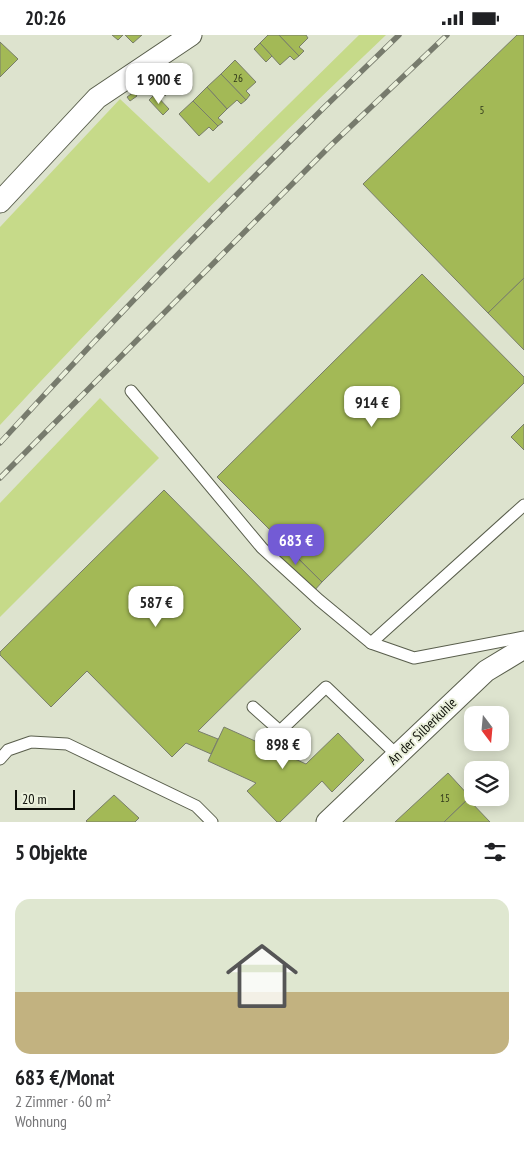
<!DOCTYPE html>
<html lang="de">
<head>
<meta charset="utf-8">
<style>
  :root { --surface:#fff; --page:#f2f2f2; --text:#202124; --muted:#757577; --accent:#735bd5 }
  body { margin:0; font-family:"PT Sans Narrow",sans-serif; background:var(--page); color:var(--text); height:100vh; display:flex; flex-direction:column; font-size:19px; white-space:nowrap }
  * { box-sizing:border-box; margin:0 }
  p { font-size:16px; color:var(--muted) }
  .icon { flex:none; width:28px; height:28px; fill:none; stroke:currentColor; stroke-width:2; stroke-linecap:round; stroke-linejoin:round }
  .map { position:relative; height:787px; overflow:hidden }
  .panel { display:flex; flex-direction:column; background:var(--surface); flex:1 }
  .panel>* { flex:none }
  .needle { width:32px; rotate:164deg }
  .buttons { position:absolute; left:464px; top:671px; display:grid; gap:10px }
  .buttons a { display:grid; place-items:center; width:45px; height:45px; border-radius:10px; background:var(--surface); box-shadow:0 2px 12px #0003; font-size:25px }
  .scale { position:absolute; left:15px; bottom:12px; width:60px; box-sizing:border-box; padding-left:5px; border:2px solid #0d0f08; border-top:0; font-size:14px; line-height:18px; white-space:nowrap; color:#0d0f08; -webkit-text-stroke:4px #eaf0db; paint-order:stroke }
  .price { position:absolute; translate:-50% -42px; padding:0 11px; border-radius:10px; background:#fff; color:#222; font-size:16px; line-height:32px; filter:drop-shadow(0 1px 2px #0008) }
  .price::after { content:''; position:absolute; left:50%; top:30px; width:15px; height:11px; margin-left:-8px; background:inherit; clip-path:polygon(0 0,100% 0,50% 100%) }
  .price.current { background:var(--accent); color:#fff }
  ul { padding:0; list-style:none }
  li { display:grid; align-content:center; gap:10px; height:265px; padding:0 15px }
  li span { display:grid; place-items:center; height:155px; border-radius:15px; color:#555 }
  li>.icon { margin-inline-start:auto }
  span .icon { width:90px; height:90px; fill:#fffc; stroke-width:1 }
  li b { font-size:21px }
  h2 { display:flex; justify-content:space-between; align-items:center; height:60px; padding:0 15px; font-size:21px }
  .status { display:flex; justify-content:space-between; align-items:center; height:35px; padding:0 25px; background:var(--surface); direction:ltr }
  .status svg { height:14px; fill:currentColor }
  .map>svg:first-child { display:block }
</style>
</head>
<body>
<div class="status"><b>20:26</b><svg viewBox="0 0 49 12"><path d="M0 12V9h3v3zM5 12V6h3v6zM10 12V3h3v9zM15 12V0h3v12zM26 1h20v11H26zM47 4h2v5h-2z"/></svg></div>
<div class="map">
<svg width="524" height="787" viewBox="0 0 524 787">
  <rect width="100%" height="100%" fill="#dde3ce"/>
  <g fill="#c6da89">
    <path d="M359,0H386C253,126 124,256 0,390V192L120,64L209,148Z"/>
    <path d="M100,363L159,423L0,582V468Z"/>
  </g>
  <g fill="#a3b956" stroke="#787d6a">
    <path d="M112,0H123L118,5Z"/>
    <path d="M125,0H142L133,8Z"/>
    <path d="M268,0H279L299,21L294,25L290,21L280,30L260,8Z"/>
    <path d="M279,0H306L308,3L299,12L304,16L299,21Z"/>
    <path d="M517,0H524V243L488,278L363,149Z"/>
    <path d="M0,7L18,24L0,42Z"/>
    <path d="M260,8L272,21L266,27L254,14Z"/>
    <path d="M235,25L256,47L246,56L250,60L246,65L221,39Z"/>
    <path d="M221,39L246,65L241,69L237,65L227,74L207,52Z"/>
    <path d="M159,42L171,54L165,61L153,48Z"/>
    <path d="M207,52L227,74L218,83L223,87L218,91L193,66Z"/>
    <path d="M134,57L137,61L130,66L127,62Z"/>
    <path d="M155,59L169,74L163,80L149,65Z"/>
    <path d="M193,66L218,91L213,96L209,92L199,101L179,79Z"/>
    <path d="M422,239L524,342V348L322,547L217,442Z"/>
    <path d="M524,243V315L488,278Z"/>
    <path d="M524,389V415L511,402Z"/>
    <path d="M164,455L301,594L198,696L218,704L211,719L186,708L172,722L87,636L51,672L0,620V617Z"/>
    <path d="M279,505L322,547L313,557L269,514Z"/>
    <path d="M224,692L306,729L338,698L364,725L332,757L322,746L280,787H277L247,756L256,748L208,726Z"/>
    <path d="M448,738L470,762L444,787H395Z"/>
    <path d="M114,760L139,783L135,787H87L86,786Z"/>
    <path d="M468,764L490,787H444Z"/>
  </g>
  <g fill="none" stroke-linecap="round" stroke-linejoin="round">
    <defs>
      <g id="lane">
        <path d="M131,356L262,513L319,565L371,608L414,623L524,602"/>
        <path d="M371,608L524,470"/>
        <path d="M253,672L280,696L326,652L397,720"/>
        <path d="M0,724L8,715L31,707L67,709L196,771L212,787"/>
      </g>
      <g id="street">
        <path d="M0,167L97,63L191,0"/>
        <path d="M327,787L486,636L524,613"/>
      </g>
    </defs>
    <use href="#lane" stroke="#595e4c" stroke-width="13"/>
    <use href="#street" stroke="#595e4c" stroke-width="23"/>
    <use href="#lane" stroke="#fff" stroke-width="11"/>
    <use href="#street" stroke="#fff" stroke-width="21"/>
    <defs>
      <g id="rail">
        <path d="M0,408C128,268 262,131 399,0"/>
        <path d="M0,443L330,111L447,0"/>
      </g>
    </defs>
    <use href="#rail" stroke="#777b6d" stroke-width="5.5"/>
    <use href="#rail" stroke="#eaf0db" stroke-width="4" stroke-dasharray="11" stroke-linecap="butt"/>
  </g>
  <g text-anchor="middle" stroke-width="4" stroke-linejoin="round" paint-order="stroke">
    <g font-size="11" fill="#323a1c">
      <text x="238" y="47">26</text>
      <text x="482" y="79">5</text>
      <text x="445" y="767">15</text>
    </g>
    <g font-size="14" fill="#0d0f08" stroke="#eaf0db">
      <text transform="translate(422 696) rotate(-44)" y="5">An der Silberkuhle</text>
    </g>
  </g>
</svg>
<div class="buttons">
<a><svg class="needle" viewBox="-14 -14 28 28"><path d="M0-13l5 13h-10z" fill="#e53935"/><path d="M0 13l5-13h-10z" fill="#757577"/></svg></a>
<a><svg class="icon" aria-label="layers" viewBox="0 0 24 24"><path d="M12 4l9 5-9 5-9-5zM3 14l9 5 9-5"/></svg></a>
</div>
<div class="scale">20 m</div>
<b class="price" style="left:159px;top:70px">1 900 €</b>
<b class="price" style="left:372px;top:393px">914 €</b>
<b class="price current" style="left:296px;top:531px">683 €</b>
<b class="price" style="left:156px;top:593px">587 €</b>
<b class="price" style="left:283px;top:735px">898 €</b>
</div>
<section class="panel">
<h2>5 Objekte<svg class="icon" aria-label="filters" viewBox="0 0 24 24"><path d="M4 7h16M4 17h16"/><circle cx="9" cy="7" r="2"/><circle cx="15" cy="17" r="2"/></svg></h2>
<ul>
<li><span style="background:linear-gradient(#dfe7d0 60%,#c2b280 0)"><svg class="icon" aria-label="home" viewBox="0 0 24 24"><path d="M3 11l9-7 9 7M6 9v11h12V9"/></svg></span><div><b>683 €/Monat</b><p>2 Zimmer · 60 m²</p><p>Wohnung</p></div></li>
</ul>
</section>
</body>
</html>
